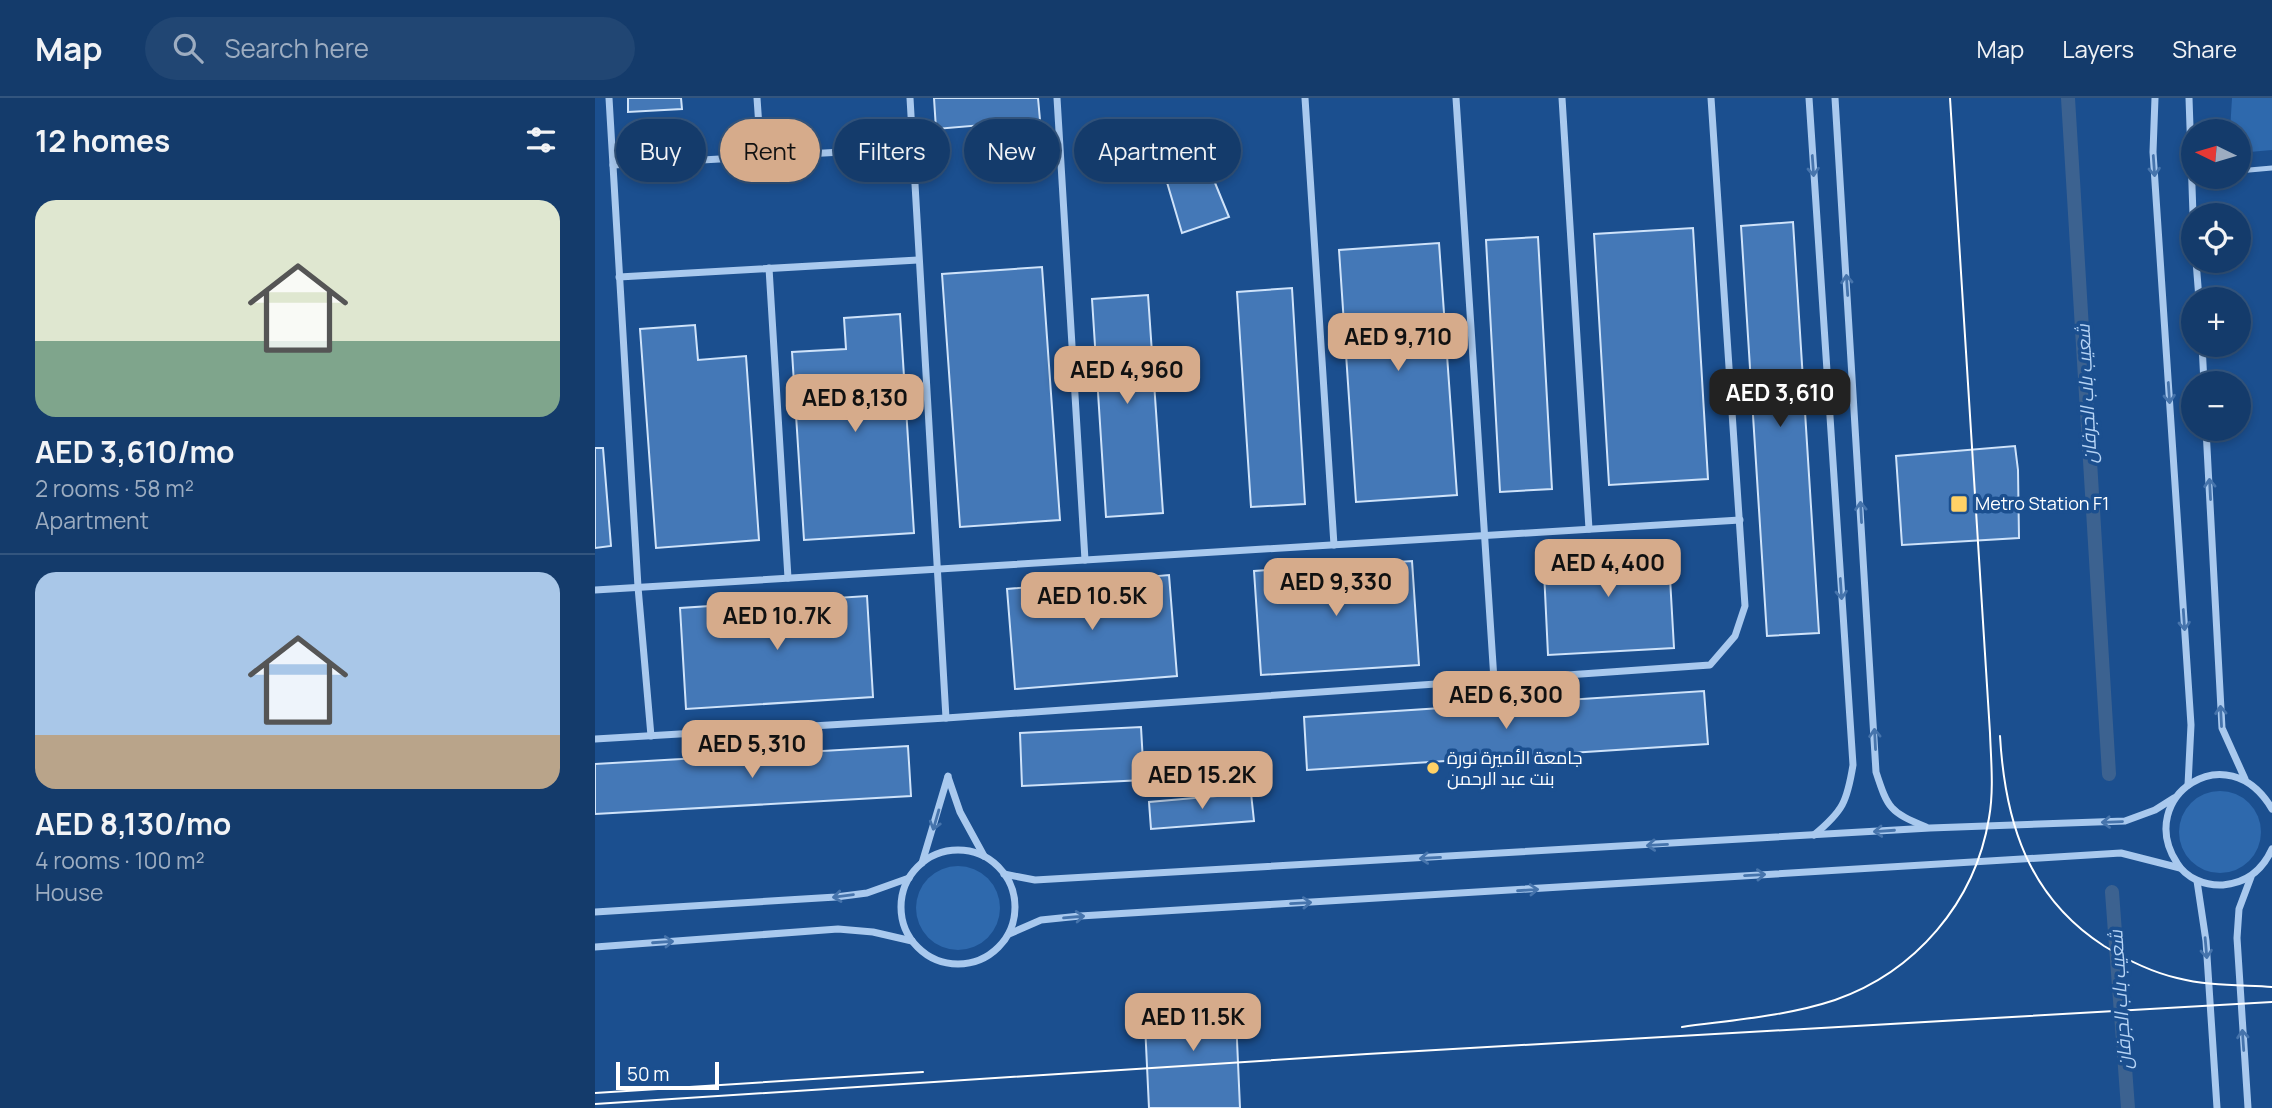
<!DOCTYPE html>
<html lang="en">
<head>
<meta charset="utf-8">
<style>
  :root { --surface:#143b6b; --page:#214673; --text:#f1f3f6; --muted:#9dadc1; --line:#33557e; --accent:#d6ab8b }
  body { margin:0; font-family:Manrope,Cairo,sans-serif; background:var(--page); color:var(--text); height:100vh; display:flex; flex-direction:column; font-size:26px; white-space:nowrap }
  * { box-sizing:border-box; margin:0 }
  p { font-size:23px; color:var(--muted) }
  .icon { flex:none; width:38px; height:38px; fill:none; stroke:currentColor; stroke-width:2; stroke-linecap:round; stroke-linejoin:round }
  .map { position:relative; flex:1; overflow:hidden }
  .details { display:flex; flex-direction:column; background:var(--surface); width:595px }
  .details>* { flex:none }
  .hud { position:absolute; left:21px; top:21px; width:665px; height:63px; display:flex; gap:14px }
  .needle { width:46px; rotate:275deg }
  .buttons { position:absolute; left:1586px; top:21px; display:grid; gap:14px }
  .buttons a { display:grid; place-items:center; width:70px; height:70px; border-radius:50%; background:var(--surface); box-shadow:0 4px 10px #0003,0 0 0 2px var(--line); font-size:35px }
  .scale { position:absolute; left:21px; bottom:18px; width:103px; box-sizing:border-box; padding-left:7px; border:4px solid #fff; border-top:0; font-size:19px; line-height:24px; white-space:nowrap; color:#fff; -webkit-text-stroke:5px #1b4f8f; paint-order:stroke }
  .price { position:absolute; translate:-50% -60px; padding:0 16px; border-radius:14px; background:var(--accent); color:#111; font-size:23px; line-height:46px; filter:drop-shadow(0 2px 4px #0008) }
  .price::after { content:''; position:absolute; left:50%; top:42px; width:21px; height:16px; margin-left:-10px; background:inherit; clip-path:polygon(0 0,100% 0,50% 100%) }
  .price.active { background:#222; color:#fff }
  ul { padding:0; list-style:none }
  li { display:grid; align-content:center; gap:14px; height:371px; padding:0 35px }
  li+li { border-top:2px solid var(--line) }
  li span { display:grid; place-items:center; height:217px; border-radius:21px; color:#555 }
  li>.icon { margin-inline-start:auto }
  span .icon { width:126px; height:126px; fill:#fffc; stroke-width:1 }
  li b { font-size:30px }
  h2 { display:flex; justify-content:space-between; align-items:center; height:84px; padding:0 35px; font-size:30px }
  .pill { padding:0 24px; border-radius:32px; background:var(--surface); box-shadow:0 4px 10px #0003,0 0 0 2px var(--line); font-size:24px; line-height:63px }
  .pill.active { background:var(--accent); color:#111 }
  header { display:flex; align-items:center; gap:42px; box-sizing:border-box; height:98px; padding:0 35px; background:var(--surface); border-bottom:2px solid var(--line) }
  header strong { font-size:33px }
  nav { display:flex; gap:38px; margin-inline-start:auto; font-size:24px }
  .search { width:490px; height:63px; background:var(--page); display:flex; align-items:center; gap:18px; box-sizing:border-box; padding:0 24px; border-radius:38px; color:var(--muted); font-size:26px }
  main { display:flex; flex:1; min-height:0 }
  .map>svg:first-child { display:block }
</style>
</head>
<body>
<header>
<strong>Map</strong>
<div class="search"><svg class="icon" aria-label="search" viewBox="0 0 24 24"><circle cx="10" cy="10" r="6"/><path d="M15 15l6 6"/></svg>Search here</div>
<nav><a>Map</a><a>Layers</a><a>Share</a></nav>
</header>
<main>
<section class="details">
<h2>12 homes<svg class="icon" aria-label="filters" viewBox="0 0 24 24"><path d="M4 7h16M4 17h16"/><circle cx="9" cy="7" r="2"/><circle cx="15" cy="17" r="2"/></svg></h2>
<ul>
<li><span style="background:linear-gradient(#dfe7d0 65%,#7fa58c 0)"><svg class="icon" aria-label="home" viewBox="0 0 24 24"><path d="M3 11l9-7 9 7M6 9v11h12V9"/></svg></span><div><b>AED 3,610/mo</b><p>2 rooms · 58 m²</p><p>Apartment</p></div></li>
<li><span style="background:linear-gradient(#a9c7e8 75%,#b9a48a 0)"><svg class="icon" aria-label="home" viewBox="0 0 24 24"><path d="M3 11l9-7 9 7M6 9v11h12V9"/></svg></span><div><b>AED 8,130/mo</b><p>4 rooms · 100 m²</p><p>House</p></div></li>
</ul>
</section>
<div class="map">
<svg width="1677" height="1010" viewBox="0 0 1677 1010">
  <rect width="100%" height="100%" fill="#1b4f8f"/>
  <g fill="#2e69ad">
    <path d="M1637,0H1677V52L1643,55V33H1635Z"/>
    <circle cx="1625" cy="734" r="41"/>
    <circle cx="363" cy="810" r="42"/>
  </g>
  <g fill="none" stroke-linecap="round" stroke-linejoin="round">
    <g stroke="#3c6290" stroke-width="14">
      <path d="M1473,0L1514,676"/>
      <path d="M1517,794L1533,1010"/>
    </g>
  </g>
  <g fill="#4478b7" stroke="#cfe3fa" stroke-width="2">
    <path d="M33,0H86L87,11L33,14Z"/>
    <path d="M339,0H443L445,22L341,31Z"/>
    <path d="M602,41L634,119L587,135L563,54Z"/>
    <path d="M1198,124L1224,535L1172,538L1146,128Z"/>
    <path d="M1098,130L1113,381L1014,387L999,136Z"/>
    <path d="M943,139L957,391L905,394L891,142Z"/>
    <path d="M844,145L862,397L761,404L744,152Z"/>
    <path d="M447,169L465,422L365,429L347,176Z"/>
    <path d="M697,190L710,406L656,409L642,194Z"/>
    <path d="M553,197L568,415L511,419L497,201Z"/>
    <path d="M305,216L319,435L209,442L197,254L251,251L249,220Z"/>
    <path d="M100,227L103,262L151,258L164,442L61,450L45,231Z"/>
    <path d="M1420,348L1423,372L1424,440L1307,447L1301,358Z"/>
    <path d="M0,350H8L16,448L0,450Z"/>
    <path d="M1073,445L1079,550L953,557L948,452Z"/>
    <path d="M817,463L824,567L666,577L659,473Z"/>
    <path d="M574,477L582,578L420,591L412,491Z"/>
    <path d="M272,498L278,599L91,611L85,510Z"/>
    <path d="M1109,593L1113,646L712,672L709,619Z"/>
    <path d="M546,629L549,682L427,688L425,635Z"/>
    <path d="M313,648L316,698L0,716V666Z"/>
    <path d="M656,695L659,723L556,731L554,704Z"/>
    <path d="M640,897L645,1010H554L549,905Z"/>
  </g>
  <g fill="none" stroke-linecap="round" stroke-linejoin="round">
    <path stroke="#a9c9ee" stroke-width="5" d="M1643,73L1677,70"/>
    <g stroke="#a9c9ee" stroke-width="7">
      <path d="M14,0L43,489L56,638"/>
      <path d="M162,0L166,58"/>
      <path d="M315,0L351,620"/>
      <path d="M462,0L490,462"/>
      <path d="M710,0L739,447"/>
      <path d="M861,0L899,582"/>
      <path d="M967,0L994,431"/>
      <path d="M1214,0L1258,667C1252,704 1248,713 1219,737"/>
      <path d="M1240,0L1281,674C1293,711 1295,714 1331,729"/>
      <path d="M1560,0L1558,54L1596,627L1593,687"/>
      <path d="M1594,0L1598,117"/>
      <path d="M18,67L318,50"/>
      <path d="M1601,163L1604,201"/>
      <path d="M174,170L193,480"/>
      <path d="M24,179L323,162"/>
      <path d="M1607,247L1609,285"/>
      <path d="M1611,331L1627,630L1650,681"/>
      <path d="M0,492L1145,422"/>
      <path d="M0,641L351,620L1115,567L1140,538L1150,508L1116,0"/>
      <path d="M353,679L365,714L389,758"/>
      <path d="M1677,711C1633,635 1539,699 1582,765C1591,780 1610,788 1628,787C1651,785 1667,773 1677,751"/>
      <circle cx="363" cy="809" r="57"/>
      <path d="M327,765L353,678"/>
      <path d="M409,776L440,782L1335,730L1530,723L1560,712L1579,700"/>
      <path d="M1602,783L1611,843L1622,1010"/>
      <path d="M0,814L241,799L272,795L314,780"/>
      <path d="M414,836L446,822L485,818L1526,755L1585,770"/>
      <path d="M0,849L243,831L278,834L317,843"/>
      <path d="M1653,1010L1642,840L1644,811L1656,779"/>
    </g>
    <g stroke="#fff" stroke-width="2">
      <path d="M1405,638C1410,724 1433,799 1509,848C1532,862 1556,874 1582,880C1612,888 1646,887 1677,889"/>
      <path d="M1087,929C1138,922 1192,918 1240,902C1320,874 1380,805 1394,720C1399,692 1396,663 1395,635L1355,0"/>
      <path d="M0,995L328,974"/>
      <path d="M0,1006L772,956L1677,904"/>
    </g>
  </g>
  <defs><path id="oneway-shaft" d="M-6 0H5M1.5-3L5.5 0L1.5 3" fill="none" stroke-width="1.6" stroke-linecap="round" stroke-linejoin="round" transform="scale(1.75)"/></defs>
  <g stroke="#4674ac">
    <use href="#oneway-shaft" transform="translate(1218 68) rotate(86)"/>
    <use href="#oneway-shaft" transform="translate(1559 68) rotate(86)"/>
    <use href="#oneway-shaft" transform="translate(1252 187) rotate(-94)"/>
    <use href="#oneway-shaft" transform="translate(1574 295) rotate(86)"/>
    <use href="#oneway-shaft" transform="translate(1615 391) rotate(-93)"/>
    <use href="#oneway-shaft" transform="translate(1266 414) rotate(-93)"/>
    <use href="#oneway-shaft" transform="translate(1246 491) rotate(86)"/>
    <use href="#oneway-shaft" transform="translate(1589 522) rotate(86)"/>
    <use href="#oneway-shaft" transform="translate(1626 618) rotate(-93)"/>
    <use href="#oneway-shaft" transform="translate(1280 641) rotate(-93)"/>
    <use href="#oneway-shaft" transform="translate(341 722) rotate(106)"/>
    <use href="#oneway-shaft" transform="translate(1517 724) rotate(178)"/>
    <use href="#oneway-shaft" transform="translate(1289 733) rotate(176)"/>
    <use href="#oneway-shaft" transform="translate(1062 747) rotate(177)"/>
    <use href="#oneway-shaft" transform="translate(835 760) rotate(177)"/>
    <use href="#oneway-shaft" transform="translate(1160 777) rotate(-3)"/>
    <use href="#oneway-shaft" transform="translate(933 792) rotate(-4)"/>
    <use href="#oneway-shaft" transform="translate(248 798) rotate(173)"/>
    <use href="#oneway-shaft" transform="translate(706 805) rotate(-3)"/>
    <use href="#oneway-shaft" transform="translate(479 819) rotate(-5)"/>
    <use href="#oneway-shaft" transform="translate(68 844) rotate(-4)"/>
    <use href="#oneway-shaft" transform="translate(1611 850) rotate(85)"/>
    <use href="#oneway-shaft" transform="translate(1648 942) rotate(-94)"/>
  </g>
  <g fill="#ffd166" stroke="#1b4f8f" stroke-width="2.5">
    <rect x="1355" y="397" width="18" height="18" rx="3.5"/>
    <circle cx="838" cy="670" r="7"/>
  </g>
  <g text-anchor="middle" stroke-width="7" stroke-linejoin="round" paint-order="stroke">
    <g font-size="18" fill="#fff" stroke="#1b4f8f" text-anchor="start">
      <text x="1380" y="412">Metro Station F1</text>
      <text x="852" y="666">جامعة الأميرة نورة<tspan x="852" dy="21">بنت عبد الرحمن</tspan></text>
    </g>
    <g font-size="19" font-style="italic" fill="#b5d3f5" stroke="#1b4f8f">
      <text transform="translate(1491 296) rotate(-93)" y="7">شعيب باب الجرفان</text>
      <text transform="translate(1525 902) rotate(-94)" y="7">شعيب باب الجرفان</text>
    </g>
  </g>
</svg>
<div class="buttons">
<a><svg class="needle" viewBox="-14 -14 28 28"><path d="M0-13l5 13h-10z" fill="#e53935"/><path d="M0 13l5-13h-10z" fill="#9dadc1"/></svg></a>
<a><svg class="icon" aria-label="locate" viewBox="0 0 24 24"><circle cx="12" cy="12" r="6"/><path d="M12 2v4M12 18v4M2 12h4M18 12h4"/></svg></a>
<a>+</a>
<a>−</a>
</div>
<div class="scale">50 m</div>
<b class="price" style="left:803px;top:275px">AED 9,710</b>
<b class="price" style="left:532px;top:308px">AED 4,960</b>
<b class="price active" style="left:1185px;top:331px">AED 3,610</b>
<b class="price" style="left:260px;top:336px">AED 8,130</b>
<b class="price" style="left:1013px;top:501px">AED 4,400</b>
<b class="price" style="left:741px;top:520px">AED 9,330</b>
<b class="price" style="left:497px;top:534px">AED 10.5K</b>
<b class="price" style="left:182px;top:554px">AED 10.7K</b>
<b class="price" style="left:911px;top:633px">AED 6,300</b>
<b class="price" style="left:157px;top:682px">AED 5,310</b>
<b class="price" style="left:607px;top:713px">AED 15.2K</b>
<b class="price" style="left:598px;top:955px">AED 11.5K</b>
<div class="hud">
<a class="pill">Buy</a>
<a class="pill active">Rent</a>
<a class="pill">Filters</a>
<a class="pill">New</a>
<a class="pill">Apartment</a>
</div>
</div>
</main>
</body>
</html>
